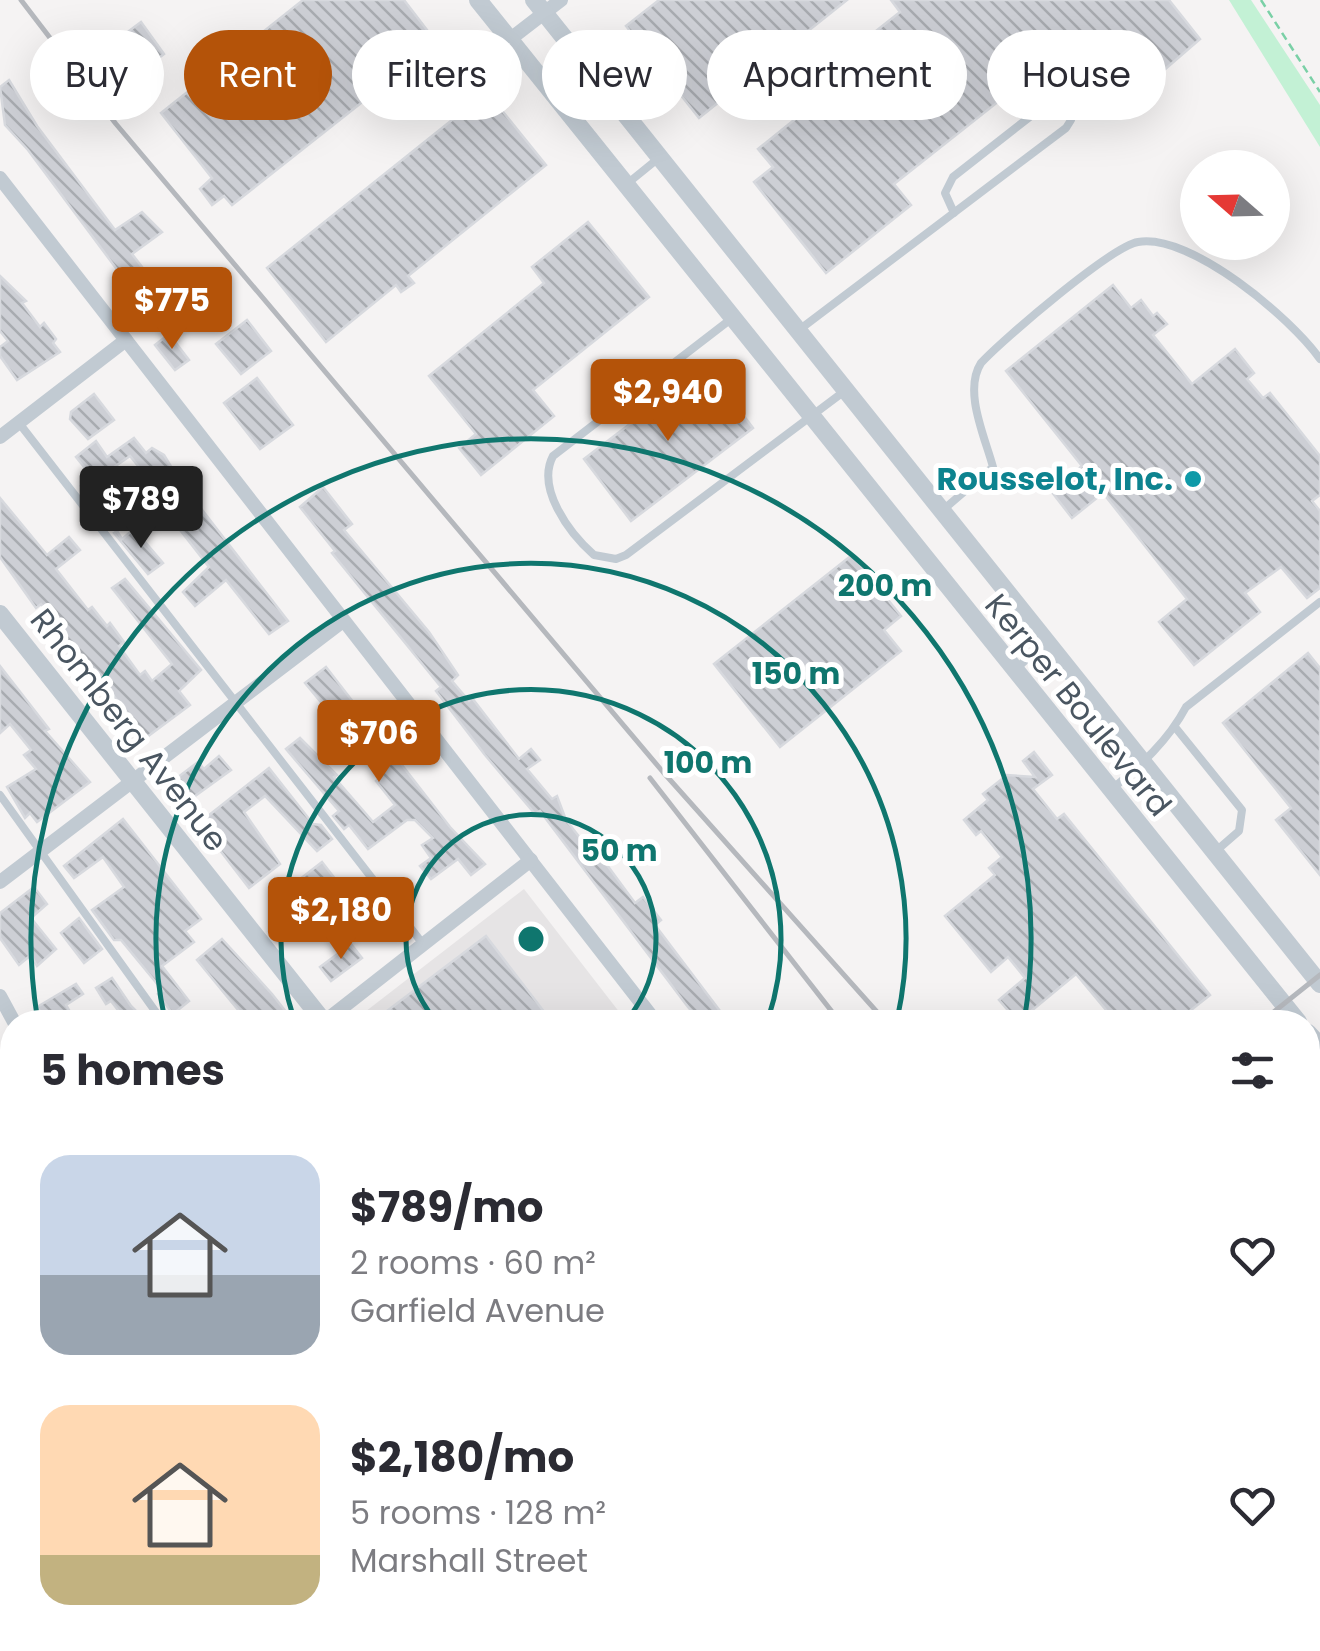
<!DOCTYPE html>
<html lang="en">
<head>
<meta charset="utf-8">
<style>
  :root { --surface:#fff; --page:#f7f7f7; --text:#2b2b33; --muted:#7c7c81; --accent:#b45309 }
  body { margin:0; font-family:Poppins,sans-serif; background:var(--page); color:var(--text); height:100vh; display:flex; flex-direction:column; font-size:38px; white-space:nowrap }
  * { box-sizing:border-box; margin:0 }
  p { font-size:32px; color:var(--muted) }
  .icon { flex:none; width:55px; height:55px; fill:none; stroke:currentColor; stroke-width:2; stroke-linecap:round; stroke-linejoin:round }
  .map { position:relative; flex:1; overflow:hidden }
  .sheet { position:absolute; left:0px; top:1010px; width:1320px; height:642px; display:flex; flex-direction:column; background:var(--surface); border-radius:40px 40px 0 0; box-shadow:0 10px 40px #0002 }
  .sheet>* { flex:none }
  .guide { position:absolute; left:30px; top:30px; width:1260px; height:90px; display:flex; gap:20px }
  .needle { width:65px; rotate:290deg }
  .fabs { position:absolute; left:1180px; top:150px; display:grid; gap:20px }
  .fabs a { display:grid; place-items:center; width:110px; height:110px; border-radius:50%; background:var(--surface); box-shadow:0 10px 40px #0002; font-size:50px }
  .price { position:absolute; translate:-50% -85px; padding:0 22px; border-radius:10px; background:var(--accent); color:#fff; font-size:32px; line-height:65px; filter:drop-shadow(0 2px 5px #0008) }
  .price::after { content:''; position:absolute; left:50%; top:60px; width:30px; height:22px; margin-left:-15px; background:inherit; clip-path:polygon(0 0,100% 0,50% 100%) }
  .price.current { background:#222; color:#fff }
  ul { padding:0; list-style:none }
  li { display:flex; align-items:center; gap:30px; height:250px; padding:0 40px }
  li span { display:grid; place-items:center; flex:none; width:280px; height:200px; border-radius:30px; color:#555 }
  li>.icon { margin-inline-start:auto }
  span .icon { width:120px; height:120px; fill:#fffc; stroke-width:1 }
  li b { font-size:42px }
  h2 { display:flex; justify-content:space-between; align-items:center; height:120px; padding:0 40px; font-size:42px }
  .chip { padding:0 35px; border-radius:45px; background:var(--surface); box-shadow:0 10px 40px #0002; font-size:35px; line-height:90px }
  .chip.current { background:var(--accent); color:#fff }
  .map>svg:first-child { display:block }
</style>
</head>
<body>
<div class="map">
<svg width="1320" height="1651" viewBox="0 0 1320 1651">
  <defs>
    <pattern id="forest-firs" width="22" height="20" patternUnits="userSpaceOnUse" patternTransform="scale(2.5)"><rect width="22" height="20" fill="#c3f1d5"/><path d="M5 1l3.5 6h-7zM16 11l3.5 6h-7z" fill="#a0c6b0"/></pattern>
    <pattern id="building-back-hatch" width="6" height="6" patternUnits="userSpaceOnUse" patternTransform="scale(2.5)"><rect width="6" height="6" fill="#cdcfd5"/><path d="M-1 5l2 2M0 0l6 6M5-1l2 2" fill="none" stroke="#a8abb0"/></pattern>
  </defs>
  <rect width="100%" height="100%" fill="#f5f3f3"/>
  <path fill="#e6e4e5" d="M524,889L627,1022H352Z"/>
  <path fill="#c3f1d5" d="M1229,0H1251L1320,105V147Z"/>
  <path fill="url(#forest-firs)" d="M0,1492L12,1508V1640H117L125,1651H0Z"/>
  <g fill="url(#building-back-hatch)" stroke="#d7d9de" stroke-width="2.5">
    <path d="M303,0H404L437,43L232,205L224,196L212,205L200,189L212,178L161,113Z"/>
    <path d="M659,0H847L699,118L626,26Z"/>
    <path d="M891,0H1169L1200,39L1111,116L1061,52L894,184L911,205L826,273L754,182L773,167L758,149L820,99L809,84L900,12Z"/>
    <path d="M141,22L164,54L117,90L93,58Z"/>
    <path d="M9,80L37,126L115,230L142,212L162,232L132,254L156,285L142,295L140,290L136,295L28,150L5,125L0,87Z"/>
    <path d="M487,92L546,165L408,276L414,283L401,292L396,285L326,342L267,268Z"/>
    <path d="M588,222L649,297L533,390L554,416L481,475L459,448L476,434L429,376L544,283L532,267Z"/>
    <path d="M0,276L26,301L22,303L40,327L44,323L56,339L53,343L60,352L17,380L0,356V347L8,341L0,331Z"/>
    <path d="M1113,285L1131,308L1141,300L1153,316L1157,313L1167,324L1153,335L1192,384L1235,349L1254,373L1247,379L1263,398L1270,393L1320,456V495L1312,501L1320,511V588L1307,598L1281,567L1245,593L1260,612L1194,665L1159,622L1187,599L1103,493L1072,518L1051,491L1082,466L1006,371Z"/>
    <path d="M247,320L271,351L241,374L216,344Z"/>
    <path d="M169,334L189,360L175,370L155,345Z"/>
    <path d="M706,366L753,428L631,521L584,459Z"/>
    <path d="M257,378L293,425L260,449L224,403Z"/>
    <path d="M94,394L114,420L88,439L70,419L71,412Z"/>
    <path d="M134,438L146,453L152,448L164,455L178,478L184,474L196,491L192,495L196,502L288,621L269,634L226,580L195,606L183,592L209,567L166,512L161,516L148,500L159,492L130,456L97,479L118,507L106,517L81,486L92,477L76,457L96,441L107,457Z"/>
    <path d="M323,487L352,524L344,530L429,632L458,675L452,681L469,701L472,698L519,759L531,749L540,760L527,769L552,799L557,796L566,820L588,848L600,839L615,858L607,865L635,903L643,897L661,920L655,925L723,1015L713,1022H701L688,1007L540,811L535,814L485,755L436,691L441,687L332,553L335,551L300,507Z"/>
    <path d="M0,498L47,555L69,537L80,550L56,569L88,610L92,607L107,626L110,623L124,642L119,646L140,675L145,671L152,681L172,664L112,588L125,579L201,670L179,691L190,705L147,737L92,669L88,673L79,664L54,634L60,629L41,604L36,608L0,557Z"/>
    <path d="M134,529L163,563L148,574L114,533L117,531L122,539Z"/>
    <path d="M852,555L901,616L884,630L901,651L780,747L714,664Z"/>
    <path d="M1308,653L1320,668V875L1276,820L1291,808L1223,723Z"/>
    <path d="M0,666L49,729L45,731L90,782L37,822L30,813L25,818L7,787L36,769L24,755L31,750L10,724L0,733Z"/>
    <path d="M326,667L450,827L485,864L471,875L458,859L431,879L420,866L431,858L422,845L433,838L415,820H407L368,849L349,825L344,829L333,816L339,811L286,749L300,738L337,775L334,777L373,822L395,805L376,781L382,776L305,683Z"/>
    <path d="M1034,752L1052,775L1033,789L1057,819L1064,814L1210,995L1176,1022H1116L1076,974L1018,1022L999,1000L1025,978L1008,957L991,972L945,916L995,875L989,868L1002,857L981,831L976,835L964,820L988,800L983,794L1007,775L1035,777L1023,761Z"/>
    <path d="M219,756L231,770L184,804L169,784L198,762L204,769Z"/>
    <path d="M269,768L313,824L321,825L332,839L317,851L265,796L244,812L280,864L249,888L199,823Z"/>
    <path d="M123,819L201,919L185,931L194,942L162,966L189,1001L173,1014L158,994L163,991L121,940H114L92,910L124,887L103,857L74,878L64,866Z"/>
    <path d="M322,862L343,889L323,906L316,897L307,898L295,883Z"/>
    <path d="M34,887L47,904L31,918L56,949L37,966L31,955L19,965L0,938V913Z"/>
    <path d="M79,918L102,949L84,963L61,933Z"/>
    <path d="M486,936L545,1013L532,1022H469L463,1014L452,1022H396L387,1011Z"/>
    <path d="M222,939L272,994L294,1022H248L197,960Z"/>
    <path d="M351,944L362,958L331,981L320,967Z"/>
    <path d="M112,978L131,1006L147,1022H127L111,1001L106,1004L96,988Z"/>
    <path d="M76,984L83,994L66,1005L76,1022H48L37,1007Z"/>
    <path d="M12,1098V1139L0,1146V1106Z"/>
    <path d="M1308,1102L1320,1114V1329L1308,1313Z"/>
  </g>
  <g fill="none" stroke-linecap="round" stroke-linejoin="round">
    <g stroke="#7ad0a6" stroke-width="2.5" stroke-dasharray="8 5" stroke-linecap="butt">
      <path d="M1261,0L1320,92"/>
      <path d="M1308,1614L1320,1629"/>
    </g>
    <g stroke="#c1cad2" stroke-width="8">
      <path d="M628,183L660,157"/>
      <path d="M731,319L553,456C536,488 569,533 594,555L616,559L626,555L846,390"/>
      <path d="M799,330L1066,128L1071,120L1063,103L1045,105L953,177L945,193L954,213"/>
      <path d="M19,423L423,944"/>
      <path d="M944,509L993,467C985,437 963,391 981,363C1002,340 1112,246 1138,242C1191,233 1291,318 1320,359"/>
      <path d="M1016,669L1046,641"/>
      <path d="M1175,727L1242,810L1239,831L1216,851"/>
      <path d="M1112,789C1141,765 1168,741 1186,707L1320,602"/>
      <path d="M0,795L163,1022"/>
      <path d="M1308,1363L1320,1354"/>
      <path d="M636,1640L645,1651"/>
      <path d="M963,1640L972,1651"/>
    </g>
    <g stroke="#c1cad2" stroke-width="14">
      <path d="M509,40L561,0"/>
      <path d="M0,178L656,1022"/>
      <path d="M0,437L126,340"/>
      <path d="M0,882L343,621"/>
      <path d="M0,996L14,1022"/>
      <path d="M324,1022L531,860"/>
      <path d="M0,1181L12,1171"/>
      <path d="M0,1399L12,1415"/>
      <path d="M175,1640L182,1651"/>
      <path d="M1135,1640L1143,1651"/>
      <path d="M454,1651L468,1641"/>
      <path d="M493,1651L508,1640"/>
    </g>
    <g stroke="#c1cad2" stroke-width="18">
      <path d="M478,0L1298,1022"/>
      <path d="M534,0L1320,984"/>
      <path d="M0,614L324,1022"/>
      <path d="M1308,1033L1320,1046"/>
      <path d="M797,1640L806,1651"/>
    </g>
    <g stroke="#c1cbd6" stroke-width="20">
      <path d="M1308,1452L1320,1442"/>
      <path d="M1049,1651L1063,1640"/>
    </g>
    <g stroke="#b5b8bd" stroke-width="5">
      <path d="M21,0L116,124L663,772L886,1022"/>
      <path d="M650,778L840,1022"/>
      <path d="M1261,1022L1320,975"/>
      <path d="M1308,1504L1320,1520"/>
      <path d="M1308,1527L1320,1542"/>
    </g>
  </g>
  <g fill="none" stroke="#0f766e" stroke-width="5">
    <path d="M437 1022A125 125 0 1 1 625 1022"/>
    <path d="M295 1022A250 250 0 1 1 767 1022"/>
    <path d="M165 1020A375 375 0 1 1 897 1020"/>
    <path d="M38 1022A500 500 0 1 1 1024 1022"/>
  </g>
  <circle fill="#0f9aa8" stroke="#fff" stroke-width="4" cx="1193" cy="479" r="10"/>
  <g text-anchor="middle" stroke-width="10" stroke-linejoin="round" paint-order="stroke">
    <g font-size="32" font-weight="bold" fill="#0d838f" stroke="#fff" text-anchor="end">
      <text x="1173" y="490">Rousselot, Inc.</text>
    </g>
    <g font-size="32" fill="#4a5661" stroke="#fff">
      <text transform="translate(1078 705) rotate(51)" y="11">Kerper Boulevard</text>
      <text transform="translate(129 730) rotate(52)" y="11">Rhomberg Avenue</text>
    </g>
  </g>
  <circle cx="531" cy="939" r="15" fill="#0f766e" stroke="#fff" stroke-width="5"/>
  <g font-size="30" text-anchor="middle" font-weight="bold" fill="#0f766e" stroke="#fff" stroke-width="10" stroke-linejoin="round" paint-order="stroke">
    <text x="885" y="596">200 m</text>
    <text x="796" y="684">150 m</text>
    <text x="708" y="773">100 m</text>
    <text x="619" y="861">50 m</text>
  </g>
</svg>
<div class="fabs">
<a><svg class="needle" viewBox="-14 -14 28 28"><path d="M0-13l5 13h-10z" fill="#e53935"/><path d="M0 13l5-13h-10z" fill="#7c7c81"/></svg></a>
</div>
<b class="price" style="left:172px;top:352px">$775</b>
<b class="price" style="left:668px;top:444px">$2,940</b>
<b class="price current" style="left:141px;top:551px">$789</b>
<b class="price" style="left:379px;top:785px">$706</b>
<b class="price" style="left:341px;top:962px">$2,180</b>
<div class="guide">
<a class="chip">Buy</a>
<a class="chip current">Rent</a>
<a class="chip">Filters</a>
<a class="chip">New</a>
<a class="chip">Apartment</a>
<a class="chip">House</a>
</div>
<section class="sheet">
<h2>5 homes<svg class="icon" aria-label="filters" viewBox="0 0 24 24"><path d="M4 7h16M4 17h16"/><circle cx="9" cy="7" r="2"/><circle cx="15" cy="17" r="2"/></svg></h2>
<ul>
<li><span style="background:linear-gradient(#c9d6e8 60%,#9aa5b1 0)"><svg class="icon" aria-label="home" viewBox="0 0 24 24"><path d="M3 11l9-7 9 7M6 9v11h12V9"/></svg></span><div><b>$789/mo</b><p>2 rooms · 60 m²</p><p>Garfield Avenue</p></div><svg class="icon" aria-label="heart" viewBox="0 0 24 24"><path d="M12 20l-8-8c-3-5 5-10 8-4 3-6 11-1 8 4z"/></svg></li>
<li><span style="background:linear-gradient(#ffd9b3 75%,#c2b280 0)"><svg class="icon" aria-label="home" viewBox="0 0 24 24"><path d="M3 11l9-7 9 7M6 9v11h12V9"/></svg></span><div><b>$2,180/mo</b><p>5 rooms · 128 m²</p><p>Marshall Street</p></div><svg class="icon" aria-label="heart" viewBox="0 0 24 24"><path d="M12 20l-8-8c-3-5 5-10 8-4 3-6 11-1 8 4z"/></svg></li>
</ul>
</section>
</div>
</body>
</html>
